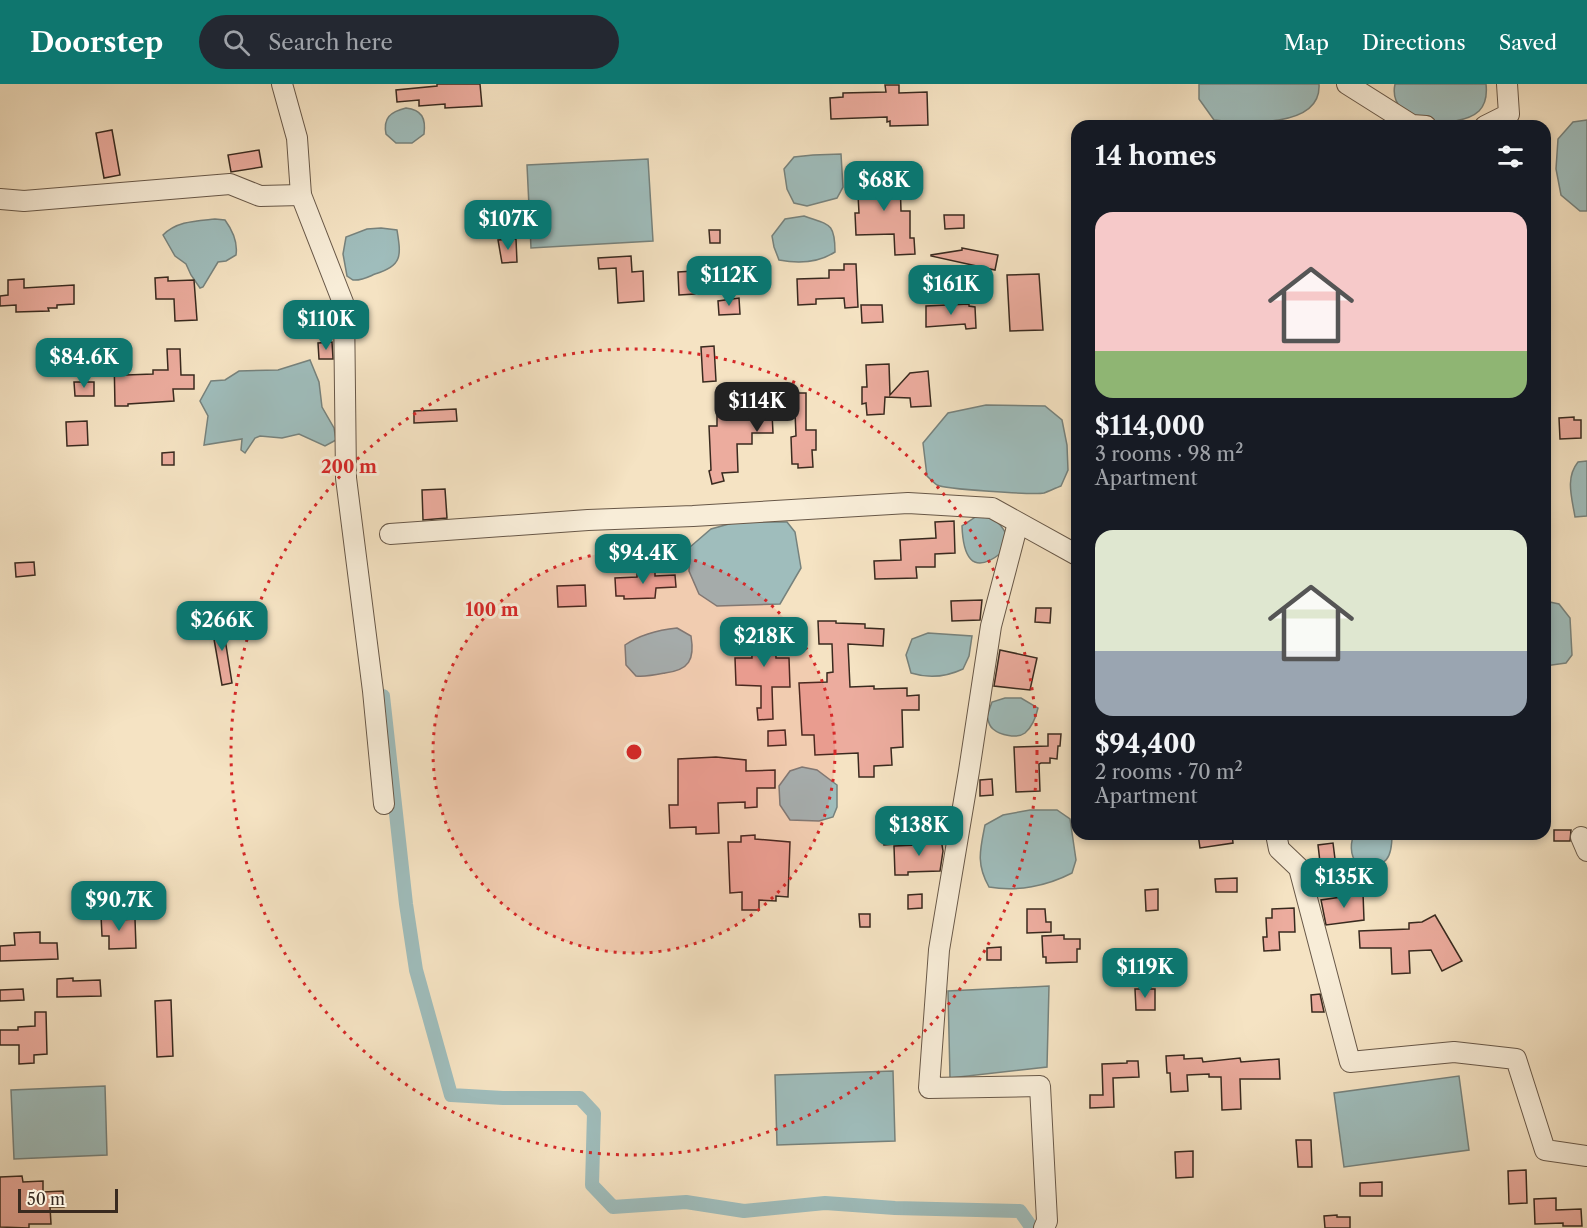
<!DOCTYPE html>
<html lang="en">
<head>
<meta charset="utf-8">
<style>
  :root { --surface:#171b24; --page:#242831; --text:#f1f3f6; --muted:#9ea1a6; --accent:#0f766e }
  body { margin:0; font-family:"Libre Caslon Text",serif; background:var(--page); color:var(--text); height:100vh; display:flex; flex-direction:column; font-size:22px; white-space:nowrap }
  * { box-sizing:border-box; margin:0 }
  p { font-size:20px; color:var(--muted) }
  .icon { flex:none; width:33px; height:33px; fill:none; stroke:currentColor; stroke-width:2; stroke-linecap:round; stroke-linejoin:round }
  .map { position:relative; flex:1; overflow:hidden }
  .panel { position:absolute; left:1071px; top:36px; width:480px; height:720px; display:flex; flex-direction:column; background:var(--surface); border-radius:18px; box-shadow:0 3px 9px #0003 }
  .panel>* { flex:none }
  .scale { position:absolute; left:18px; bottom:15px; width:100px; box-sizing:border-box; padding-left:6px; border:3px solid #392a1f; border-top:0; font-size:16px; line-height:21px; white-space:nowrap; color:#392a1f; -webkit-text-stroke:4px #f8edd8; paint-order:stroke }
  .price { position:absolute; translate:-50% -51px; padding:0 14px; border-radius:12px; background:var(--accent); color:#fff; font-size:20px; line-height:39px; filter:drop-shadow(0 2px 3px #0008) }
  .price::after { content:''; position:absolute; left:50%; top:36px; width:18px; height:14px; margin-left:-9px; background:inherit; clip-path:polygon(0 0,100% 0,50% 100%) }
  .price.on { background:#222; color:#fff }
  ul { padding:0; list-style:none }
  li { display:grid; align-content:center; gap:12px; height:318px; padding:0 24px }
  li span { display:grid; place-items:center; height:186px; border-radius:18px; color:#555 }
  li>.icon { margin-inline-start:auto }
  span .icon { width:108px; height:108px; fill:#fffc; stroke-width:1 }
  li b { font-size:26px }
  h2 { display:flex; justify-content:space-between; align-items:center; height:72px; padding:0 24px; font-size:26px }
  header { display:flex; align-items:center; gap:36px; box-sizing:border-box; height:84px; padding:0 30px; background:var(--accent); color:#fff }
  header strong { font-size:28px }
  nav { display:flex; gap:33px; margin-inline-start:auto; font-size:21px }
  .search { width:420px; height:54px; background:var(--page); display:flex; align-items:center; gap:15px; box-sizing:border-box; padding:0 21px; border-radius:33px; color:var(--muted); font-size:22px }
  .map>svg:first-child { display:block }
</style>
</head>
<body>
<header>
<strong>Doorstep</strong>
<div class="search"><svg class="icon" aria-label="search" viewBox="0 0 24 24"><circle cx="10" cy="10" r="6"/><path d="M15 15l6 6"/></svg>Search here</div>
<nav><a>Map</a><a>Directions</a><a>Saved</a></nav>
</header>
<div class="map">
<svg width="1587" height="1144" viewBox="0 0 1587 1144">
  <rect width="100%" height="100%" fill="#f5e3c3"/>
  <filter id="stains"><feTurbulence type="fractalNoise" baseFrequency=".00333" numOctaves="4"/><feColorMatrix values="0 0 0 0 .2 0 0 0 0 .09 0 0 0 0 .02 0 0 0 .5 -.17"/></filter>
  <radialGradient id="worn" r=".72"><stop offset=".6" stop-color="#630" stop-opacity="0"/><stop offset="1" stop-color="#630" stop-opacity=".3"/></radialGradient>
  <g fill="#9fbdbc" stroke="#76827d" stroke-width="1.5">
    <path d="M1199,0H1319C1322,45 1244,39 1214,36L1199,15Z"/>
    <path d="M1395,0H1486C1487,9 1486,20 1479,27C1459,46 1386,42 1395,0Z"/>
    <path d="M406,24C422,26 426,34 424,50L412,59H396L386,50C383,34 390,28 406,24Z"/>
    <path d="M1587,36V127H1580L1561,111L1556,85L1558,55L1573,38Z"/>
    <path d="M841,70L843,103L837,114L807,122L794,119L787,105L784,85L794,73L813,71Z"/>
    <path d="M648,75L653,157L531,164L527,81Z"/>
    <path d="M804,132C829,141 835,138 835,168C818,179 799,180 779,176L774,163L772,152L785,135Z"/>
    <path d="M215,135L225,136C233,147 238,158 236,171L226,177L218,178L203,203L200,204L191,191L186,180L175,172L163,151C177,137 196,137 215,135Z"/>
    <path d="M381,144L397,146C401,171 403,182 375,190C368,193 361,197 353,196L347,192L343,170L346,153L367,145Z"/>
    <path d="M310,276L319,298L322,323L334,344L336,356L325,362L299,350L282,354L260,352L255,354L245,369L241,366L242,355L204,361L208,332L200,317L211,297L225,296L239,287L278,286Z"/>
    <path d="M986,321L1045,322L1062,336L1067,361L1068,386L1061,402C1056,404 1049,407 1044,409C1033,411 944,405 937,401C934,399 930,395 927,392L923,359L948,329Z"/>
    <path d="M1587,377V432L1575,433C1572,414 1565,394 1578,378Z"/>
    <path d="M977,432C992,433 999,436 1006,450L1001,469C971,493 963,470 962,442Z"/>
    <path d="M736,438H787L795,448L801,484L780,520L717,522L699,510L689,487L690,463L711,445Z"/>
    <path d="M1545,517L1559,520L1570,534L1572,571L1566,579L1545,582Z"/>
    <path d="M677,544L691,552C695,576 689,586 665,589C655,591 646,593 636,592L626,581L625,561C641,550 658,546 677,544Z"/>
    <path d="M928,549L972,552L969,572L963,585C946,593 930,595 911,589L906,571L912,555Z"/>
    <path d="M1005,614H1021L1038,624C1036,633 1032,643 1025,649C1017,655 1000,651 993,645C989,642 988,637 987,632L992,618Z"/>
    <path d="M802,683L817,686L837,701V723L833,733L819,737L790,736L780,721L779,702L790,687Z"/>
    <path d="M1030,726H1057L1070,735L1076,776L1072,789C1047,802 1017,808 989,803C976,780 980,766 985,741L1003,731Z"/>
    <path d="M1354,750H1392C1392,776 1387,781 1361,785C1351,775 1349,763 1354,750Z"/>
    <path d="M1049,902L1047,983L950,994L948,907Z"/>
    <path d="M893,987L895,1057L777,1061L775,991Z"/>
    <path d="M1459,992L1469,1066L1344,1083L1334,1009Z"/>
    <path d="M105,1002L107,1071L14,1075L11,1006Z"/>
  </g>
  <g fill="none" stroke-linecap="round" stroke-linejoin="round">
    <path stroke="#9fbdbc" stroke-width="14" d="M383,612L406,820L416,886L451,1011L503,1014H580L594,1029L592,1101L613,1123L686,1118L744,1127L825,1119L895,1124L1020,1127L1032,1144"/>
  </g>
  <g fill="#ecac9e" stroke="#392a1f" stroke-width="1.5">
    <path d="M437,0H480L482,22L445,24V20L419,22V16L397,18L396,6L437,2Z"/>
    <path d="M885,1H899V9L927,8L928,41L890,42V37L887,38V33L831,35L830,14L843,13V9L886,8Z"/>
    <path d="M112,46L120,91L104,94L96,49Z"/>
    <path d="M259,66L262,83L231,88L228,71Z"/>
    <path d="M878,92V95L900,94L901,127H910V154H914L915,170L895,171L894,150L856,151L855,129H859L857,93Z"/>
    <path d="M944,131H964V144L945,145Z"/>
    <path d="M709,146H720V159H710Z"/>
    <path d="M516,155L517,178L502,179L498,156Z"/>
    <path d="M962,164L998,171L995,186L931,172V171L962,166Z"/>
    <path d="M631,172L632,188L643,187L644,217L618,219L616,184L599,185L598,174Z"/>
    <path d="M844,180H856L858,223L845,224L844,214L816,215V220L798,221L797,195L829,194V186H844Z"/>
    <path d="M694,187L695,210L679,211L678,188Z"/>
    <path d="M1039,190L1043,246L1010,247L1007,191Z"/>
    <path d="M168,193V197L194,196L197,236L175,237L174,215H156L155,194Z"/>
    <path d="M24,195V204L74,201V220L57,221V224H48L49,227L16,228V221L0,222V212L8,211V196Z"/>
    <path d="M739,214L740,230L719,231L718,217Z"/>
    <path d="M969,220V222L975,223L976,244L966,245L965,240L926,243V222Z"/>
    <path d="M861,221H882L883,238L862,239Z"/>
    <path d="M332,258L333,275H319L318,259Z"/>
    <path d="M714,262L716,297L703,298L701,263Z"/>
    <path d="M167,265H180L181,291H194V305H173L174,317L128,320V322H115L114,272H126V291L153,290V286H168Z"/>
    <path d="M889,280L890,311L910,289L928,287L931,322L911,323L910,314L885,313L884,330L867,331L866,319L862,320V303H867L866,281Z"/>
    <path d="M74,298H94V312H75Z"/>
    <path d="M789,309H806V346H816V366H812L813,383L798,384V380H792L791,353L796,352L795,328L772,329L773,349H752V360H737L738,388L722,389L724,397L712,400L709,387L711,386L709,342H717V324L754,322V318H774V315L789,314Z"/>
    <path d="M456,325L457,337L414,339V327Z"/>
    <path d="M1574,333V336H1581V354L1560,355L1559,334Z"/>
    <path d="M87,337L88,361L67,362L66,338Z"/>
    <path d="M174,368V381H162V369Z"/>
    <path d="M445,405L447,434L423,436L422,406Z"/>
    <path d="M954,437L955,469L935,470V483H916L917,494L875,495L874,477L901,476L900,456L936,454L935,438Z"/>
    <path d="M34,478L35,491L16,493L15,479Z"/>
    <path d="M655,485V492L675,491L676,503L656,504L655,514L624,515V512H616L615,494L637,493V486Z"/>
    <path d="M585,501L586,522L558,523L557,502Z"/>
    <path d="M982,516L980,536L952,537L951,517Z"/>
    <path d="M1036,524H1051L1050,539L1035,538Z"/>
    <path d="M222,536L232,599L222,601L211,538Z"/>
    <path d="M818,537H836V539L865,540V544L884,545L883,562L848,560L850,603L874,602V605L907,604V612L919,611V626H902L903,663L891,664L892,681L874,682V693H859L858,669L815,671L814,651H802L799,599L827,598V589L833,588L832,560H819Z"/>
    <path d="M751,540H775L776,574H789L790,603H772L773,635L758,636L757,624H761V602L736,601L735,574H752Z"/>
    <path d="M1000,566L1037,574L1030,606L994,602Z"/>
    <path d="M785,646L786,661L768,662V647Z"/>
    <path d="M1048,650H1061L1060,662H1058L1057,675L1050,674V679H1041L1039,680L1040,707L1016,708L1014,663L1048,662Z"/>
    <path d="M716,673L746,676V687L775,686V704H757V723L745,724V718L718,719L719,749L696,750V743L670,744L669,721H678V675Z"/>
    <path d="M992,695L993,711L980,712V696Z"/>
    <path d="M1554,746H1571L1570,757H1554Z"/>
    <path d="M883,748H894L895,760L884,761Z"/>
    <path d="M1198,750H1232L1233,759L1200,764Z"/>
    <path d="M755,751V755L790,758L788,813L776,812V817L759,816V826H742V808L730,809L728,758H741V752Z"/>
    <path d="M941,755L943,767L940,787L908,788V791H895L894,762L917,761V756Z"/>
    <path d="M1333,759L1335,775L1320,778L1318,761Z"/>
    <path d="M1237,794V808H1216L1215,795Z"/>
    <path d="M1158,805V826L1146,827L1145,806Z"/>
    <path d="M1348,809H1363L1364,836L1326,841L1321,816L1348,812Z"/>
    <path d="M922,810V824L908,825V811Z"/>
    <path d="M1294,824L1295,848H1279L1280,866L1264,867L1263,853H1267L1266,834H1272V825Z"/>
    <path d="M1027,825H1045L1046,838H1051V848L1027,849Z"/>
    <path d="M117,830L118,836L135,835L136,864L109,865V852H102L101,831Z"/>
    <path d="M859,830H870V843H860Z"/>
    <path d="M1435,831L1462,877L1442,887L1431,866L1409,867L1410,889L1392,890L1391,864H1360L1359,847L1409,845V839L1422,838Z"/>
    <path d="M40,848V859H57L58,875L0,877V862L15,861L14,849Z"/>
    <path d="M1064,851V855H1080V865H1077V878L1046,879V873H1043L1042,852Z"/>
    <path d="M1001,863V876H987V864Z"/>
    <path d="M73,894V897L100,896L101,912L57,913V895Z"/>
    <path d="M23,905L24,916L0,917V906Z"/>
    <path d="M1135,905H1155V926H1136Z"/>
    <path d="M1320,910L1324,928H1312L1311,911Z"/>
    <path d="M171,916L173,972L157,973L155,917Z"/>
    <path d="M35,928H46L47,970L34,971V979L19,980V961H0V946H18V943L35,942Z"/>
    <path d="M1184,971V975L1202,974L1203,978L1240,974L1241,978L1279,975L1280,995H1240L1241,1025L1222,1026L1221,993H1209V990L1187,991L1188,1007L1171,1008L1170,989H1167L1166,972Z"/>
    <path d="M1127,977H1138L1139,993L1113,994L1114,1023L1090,1024V1011H1103L1102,980L1127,979Z"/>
    <path d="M1296,1056H1311L1312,1083H1298Z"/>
    <path d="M1193,1067V1093L1176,1094L1175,1068Z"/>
    <path d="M1526,1086L1527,1119L1509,1120L1508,1087Z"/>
    <path d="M22,1092L23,1098L43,1097V1108L63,1107L64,1123H50L51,1140H29V1144L0,1143V1093Z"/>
    <path d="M1382,1098V1112H1360V1099Z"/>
    <path d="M1556,1114V1126L1581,1125L1582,1142H1563V1139L1535,1140L1534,1115Z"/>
    <path d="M1337,1131V1133H1350V1144H1325L1324,1132Z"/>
  </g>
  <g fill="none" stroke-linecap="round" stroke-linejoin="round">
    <defs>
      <g id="minor">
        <path d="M282,0L297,54L301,111L344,221L346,394L373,607L384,720"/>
        <path d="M1347,0L1412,41L1426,42"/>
        <path d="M1485,42L1509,30L1507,0"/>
        <path d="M0,115L24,117L230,100L260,112L301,111"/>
        <path d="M1018,439L991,542L969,687L939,866L929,1004L1040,1002L1047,1137L1044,1144"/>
        <path d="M390,450L588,436L693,432L908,419L992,424L1077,471"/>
        <path d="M1276,750L1279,765L1299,784L1350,978L1454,968L1516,975L1545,1066L1587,1072"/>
        <path d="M1581,753L1587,767"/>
      </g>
    </defs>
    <use href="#minor" stroke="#685848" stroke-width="22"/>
    <use href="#minor" stroke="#f8edd8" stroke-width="20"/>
  </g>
  <circle cx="634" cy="668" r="201" fill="#d62828" fill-opacity=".12"/>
  <g fill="none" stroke="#d62828" stroke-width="3" stroke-dasharray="3 6">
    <circle cx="634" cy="668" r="201"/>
    <circle cx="634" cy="668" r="403"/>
  </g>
  <circle cx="634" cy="668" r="9" fill="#d62828" stroke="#f8edd8" stroke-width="3"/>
  <g font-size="18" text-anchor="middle" font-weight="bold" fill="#d62828" stroke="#f8edd8" stroke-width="6" stroke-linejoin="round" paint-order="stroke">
    <text x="349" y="389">200 m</text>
    <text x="492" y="532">100 m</text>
  </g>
  <rect width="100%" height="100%" filter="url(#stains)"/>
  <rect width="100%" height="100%" fill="url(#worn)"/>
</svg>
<div class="scale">50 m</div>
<b class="price" style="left:884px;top:128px">$68K</b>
<b class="price" style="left:508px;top:167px">$107K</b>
<b class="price" style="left:729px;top:223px">$112K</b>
<b class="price" style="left:951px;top:232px">$161K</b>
<b class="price" style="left:326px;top:267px">$110K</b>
<b class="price" style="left:84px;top:305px">$84.6K</b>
<b class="price on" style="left:757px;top:349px">$114K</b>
<b class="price" style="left:643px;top:501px">$94.4K</b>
<b class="price" style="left:222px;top:568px">$266K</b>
<b class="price" style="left:764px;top:584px">$218K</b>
<b class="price" style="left:919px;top:773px">$138K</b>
<b class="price" style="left:1344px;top:825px">$135K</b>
<b class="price" style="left:119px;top:848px">$90.7K</b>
<b class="price" style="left:1145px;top:915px">$119K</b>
<section class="panel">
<h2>14 homes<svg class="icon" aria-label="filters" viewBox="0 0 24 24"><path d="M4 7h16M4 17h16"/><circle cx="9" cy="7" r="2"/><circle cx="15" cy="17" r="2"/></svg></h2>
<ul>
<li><span style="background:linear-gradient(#f6c9c9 75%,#8fb573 0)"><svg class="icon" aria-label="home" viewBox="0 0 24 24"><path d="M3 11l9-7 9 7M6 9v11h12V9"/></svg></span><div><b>$114,000</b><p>3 rooms · 98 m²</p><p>Apartment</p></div></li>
<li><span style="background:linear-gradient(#dfe7d0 65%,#9aa5b1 0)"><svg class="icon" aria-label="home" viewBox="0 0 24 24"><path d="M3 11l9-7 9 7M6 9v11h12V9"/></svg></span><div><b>$94,400</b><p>2 rooms · 70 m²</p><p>Apartment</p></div></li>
</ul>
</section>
</div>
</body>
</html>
